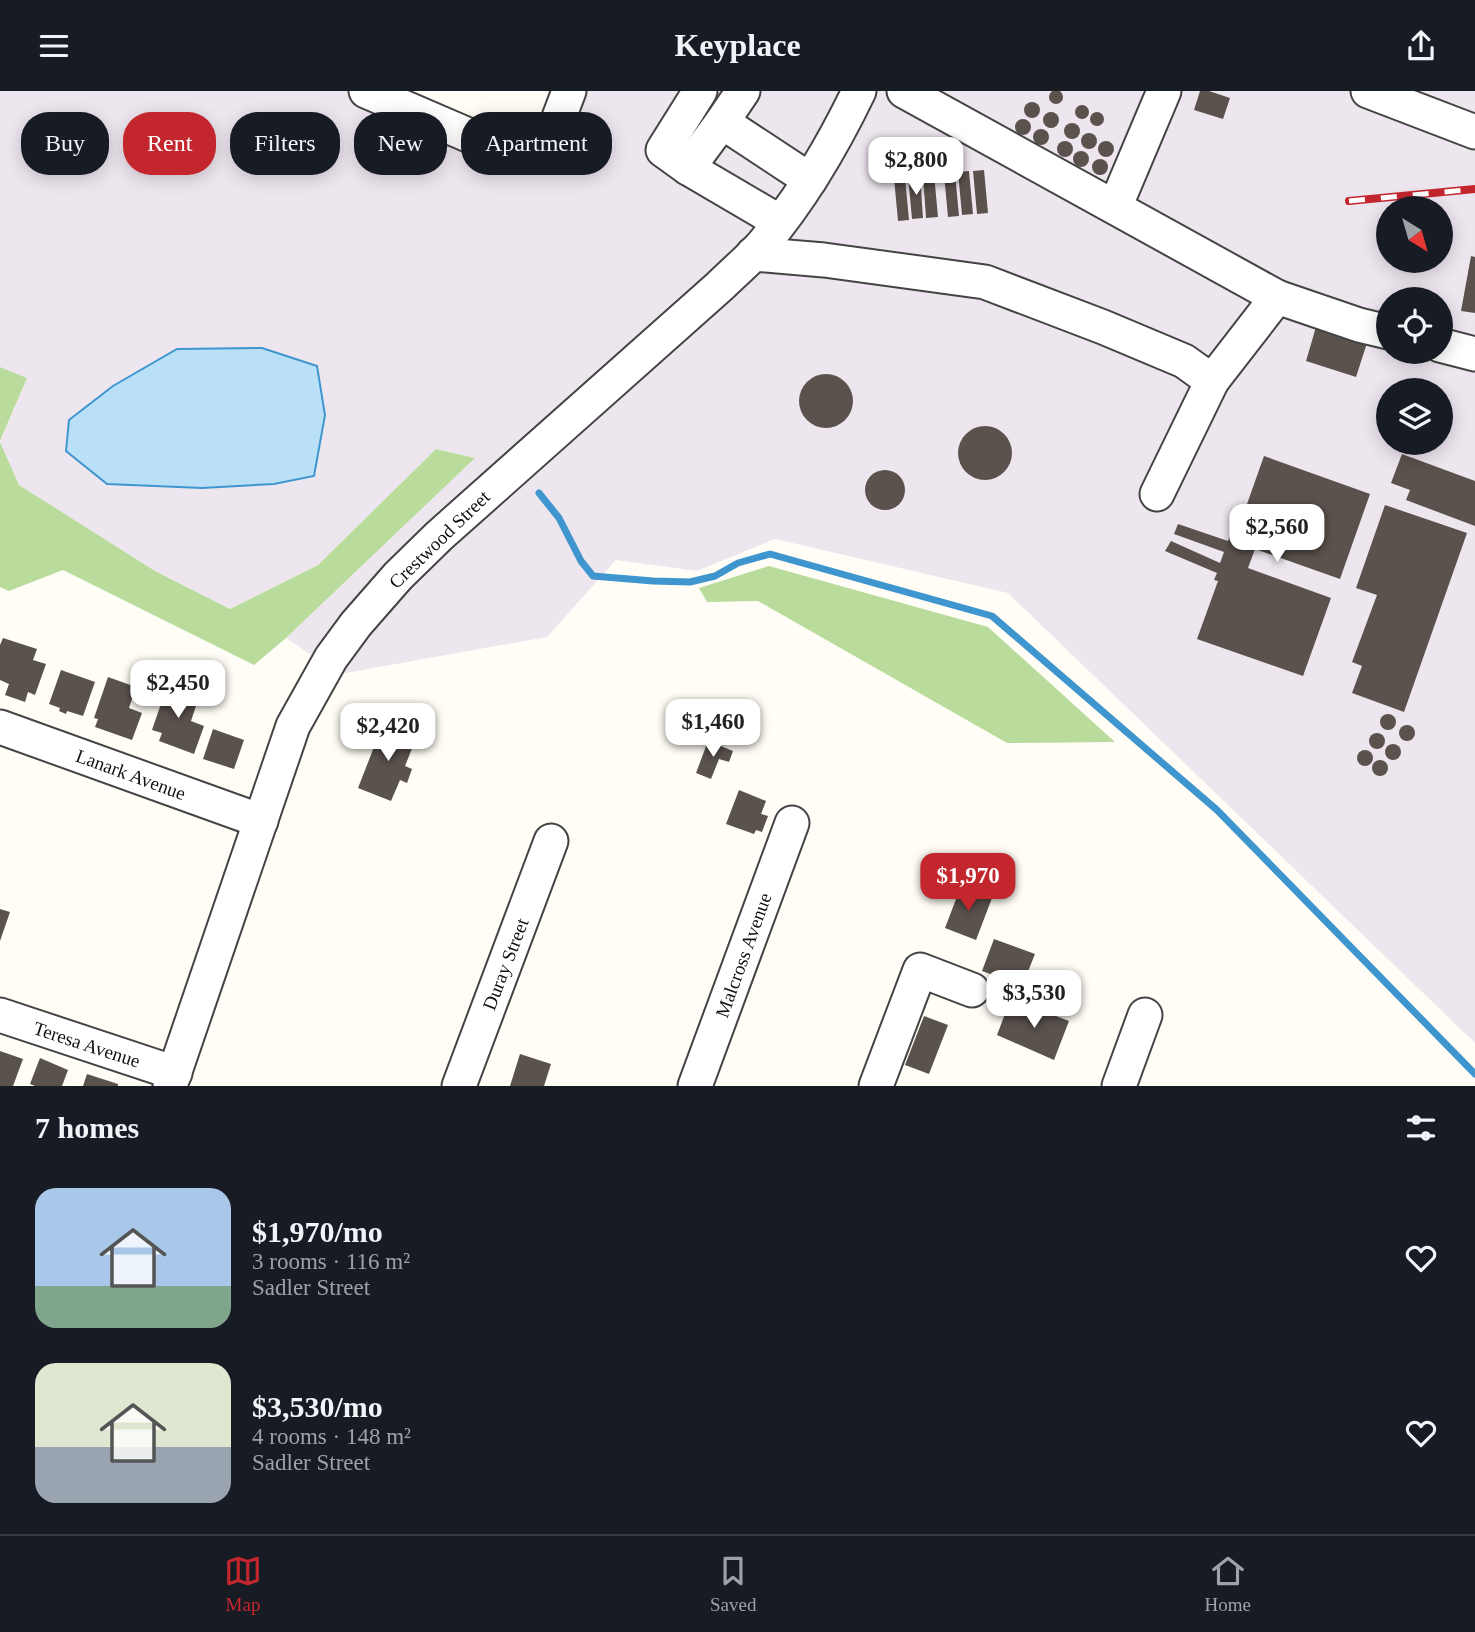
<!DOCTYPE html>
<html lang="en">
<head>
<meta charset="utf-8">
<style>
  :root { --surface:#171b24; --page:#20242c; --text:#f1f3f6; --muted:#9ea1a6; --line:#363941; --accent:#c4262e }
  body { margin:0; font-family:Georgia,serif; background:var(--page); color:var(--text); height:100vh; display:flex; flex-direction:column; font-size:26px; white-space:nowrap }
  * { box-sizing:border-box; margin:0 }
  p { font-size:23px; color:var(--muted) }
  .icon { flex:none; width:38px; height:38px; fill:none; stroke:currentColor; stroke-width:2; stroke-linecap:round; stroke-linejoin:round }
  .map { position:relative; height:995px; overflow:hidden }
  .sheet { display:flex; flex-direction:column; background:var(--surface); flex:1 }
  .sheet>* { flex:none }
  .banner { position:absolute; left:21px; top:21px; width:700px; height:63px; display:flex; gap:14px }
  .needle { width:46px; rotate:143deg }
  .fabs { position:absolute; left:1376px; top:105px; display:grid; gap:14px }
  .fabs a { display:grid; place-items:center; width:77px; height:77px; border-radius:50%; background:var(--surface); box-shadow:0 4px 18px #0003; font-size:35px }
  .price { position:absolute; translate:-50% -60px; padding:0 16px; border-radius:14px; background:#fff; color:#222; font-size:23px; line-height:46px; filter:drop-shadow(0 2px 4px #0008) }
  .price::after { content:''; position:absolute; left:50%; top:42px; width:21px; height:16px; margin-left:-10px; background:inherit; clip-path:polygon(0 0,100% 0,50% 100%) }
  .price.current { background:var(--accent); color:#fff }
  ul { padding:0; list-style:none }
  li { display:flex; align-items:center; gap:21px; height:175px; padding:0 35px }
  li span { display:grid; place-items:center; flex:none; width:196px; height:140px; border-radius:21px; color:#555 }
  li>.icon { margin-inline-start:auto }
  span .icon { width:84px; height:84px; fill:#fffc; stroke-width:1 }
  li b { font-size:30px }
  h2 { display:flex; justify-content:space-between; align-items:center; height:84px; padding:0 35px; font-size:30px }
  .tag { padding:0 24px; border-radius:28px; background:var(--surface); box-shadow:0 4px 18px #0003; font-size:24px; line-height:63px }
  .tag.current { background:var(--accent); color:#fff }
  header { display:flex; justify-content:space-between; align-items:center; height:91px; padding:0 35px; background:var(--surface); font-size:32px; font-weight:700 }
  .tab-bar { display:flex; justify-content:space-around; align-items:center; height:98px; border-top:2px solid var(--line); background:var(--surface); font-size:19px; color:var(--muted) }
  .tab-bar a { display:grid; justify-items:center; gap:4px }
  .tab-bar .current { color:var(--accent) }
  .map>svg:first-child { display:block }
</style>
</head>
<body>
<header><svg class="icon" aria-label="menu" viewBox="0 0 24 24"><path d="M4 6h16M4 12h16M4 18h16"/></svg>Keyplace<svg class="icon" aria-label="share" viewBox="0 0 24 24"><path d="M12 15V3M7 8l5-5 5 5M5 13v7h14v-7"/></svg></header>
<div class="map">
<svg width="1475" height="995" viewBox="0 0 1475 995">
  <rect width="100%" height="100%" fill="#fffdf5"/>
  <path fill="#eee6ef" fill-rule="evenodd" d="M0,0H351L490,62L585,0H1475V952L1008,502L775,448L697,480L616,469L547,546L340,583L286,547L475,367L436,358L318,474L230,518L155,480L18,394L0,351L27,287L0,276ZM1388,117H1440V170H1388ZM1388,208H1440V261H1388ZM1388,299H1440V352H1388Z"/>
  <g fill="#b9dc9c">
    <path d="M0,276L27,287L0,350Z"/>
    <path d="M0,351L19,394L155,480L230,518L318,474L436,358L475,367L286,547L254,574L63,479L9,500L0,496Z"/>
    <path d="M769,475L988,536L1115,651L1007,652L758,510L707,511L699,497Z"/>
  </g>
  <path fill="#b9e0f7" stroke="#3f96cf" stroke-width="2" d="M262,257L317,275L325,324L314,385L274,393L202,397L107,393L66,360L69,329L113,295L177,258Z"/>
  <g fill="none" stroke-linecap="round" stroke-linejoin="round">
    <path stroke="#3f96cf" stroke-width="7" d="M539,402L559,427L581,470L593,485L653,490L690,491L715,485L738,472L770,463L992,525L1217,719L1475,983"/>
  </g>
  <g fill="#5a524d">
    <circle cx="1056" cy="6" r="7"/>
    <path d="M1200,0H1209L1230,7L1223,28L1194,19Z"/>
    <circle cx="1032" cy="19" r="8"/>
    <circle cx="1082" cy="21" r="7"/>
    <circle cx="1051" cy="29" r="8"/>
    <circle cx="1097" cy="28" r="7"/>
    <circle cx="1023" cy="36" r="8"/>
    <circle cx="1072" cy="40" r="8"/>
    <circle cx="1041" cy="46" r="8"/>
    <circle cx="1089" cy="50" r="8"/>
    <circle cx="1106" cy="58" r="8"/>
    <circle cx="1065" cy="58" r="8"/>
    <circle cx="1081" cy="68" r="8"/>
    <circle cx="1100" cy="76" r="8"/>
    <path d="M984,79L988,122L977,123L973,80Z"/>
    <path d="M969,80L973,123L962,124L958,81Z"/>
    <path d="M955,82L959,125L948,126L944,83Z"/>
    <path d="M934,83L938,126L926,127L923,84Z"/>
    <path d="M920,84L923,127L912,128L908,85Z"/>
    <path d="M905,86L909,129L898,130L894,87Z"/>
    <path d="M1471,165L1475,166V222L1461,220Z"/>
    <path d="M1316,236L1367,252L1356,286L1306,270Z"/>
    <circle cx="826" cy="310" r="27"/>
    <circle cx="985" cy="362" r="27"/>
    <path d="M1402,363L1475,390V435L1406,409L1410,399L1391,392Z"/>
    <path d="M1264,365L1370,403L1340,488L1255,458L1248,477L1331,507L1303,585L1197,548L1218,490L1214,489L1217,482L1165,460L1171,450L1220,472L1224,461L1174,443L1178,433L1228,450L1230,445L1235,447Z"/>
    <circle cx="885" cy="399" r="20"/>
    <path d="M1385,414L1467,442L1404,621L1352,602L1362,575L1352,571L1377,504L1356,497Z"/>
    <path d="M3,547L37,558L33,569L46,573L35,604L28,601L25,611L5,604L9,593L0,589V554Z"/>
    <path d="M61,579L95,591L83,625L67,620L66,623L59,620L60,617L49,613Z"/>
    <path d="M108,586L136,596L129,617L142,622L132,649L95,636L98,628L94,627Z"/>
    <path d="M175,594L194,601L191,607L198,609L191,630L204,635L194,663L159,650L162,642L152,639L166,598L173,600Z"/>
    <circle cx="1388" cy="631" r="8"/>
    <path d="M383,633L417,645L405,675L412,678L407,692L400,689L391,710L358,697Z"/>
    <circle cx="1407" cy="642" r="8"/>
    <path d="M213,638L244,649L234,678L203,668Z"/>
    <circle cx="1377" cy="650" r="8"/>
    <path d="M708,650L733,660L729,671L719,668L711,688L696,682Z"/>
    <circle cx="1393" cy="661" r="8"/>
    <circle cx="1365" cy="667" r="8"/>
    <circle cx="1380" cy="677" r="8"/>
    <path d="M739,699L766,710L761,723L768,725L762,741L756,739L754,743L726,733Z"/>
    <path d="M980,775L1002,783L994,804L971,796Z"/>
    <path d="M961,795L992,807L976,849L945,837Z"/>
    <path d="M0,818L10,821L0,850Z"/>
    <path d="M994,848L1035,863L1023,893L1016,891L1015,892L982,880Z"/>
    <path d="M1017,910L1069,930L1054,969L997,944L1005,923L1011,925Z"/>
    <path d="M924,925L948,934L929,983L905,974Z"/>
    <path d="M0,960L23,968L13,995H0Z"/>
    <path d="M520,963L551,973L544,995H510Z"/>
    <path d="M40,967L68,979L62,995H35L30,993Z"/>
    <path d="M87,983L118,993V995H83Z"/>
  </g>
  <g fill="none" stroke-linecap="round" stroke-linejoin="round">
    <defs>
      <g id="minor">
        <path d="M366,0L496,56L529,55L555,37L569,0"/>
        <path d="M743,0L722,31L810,89"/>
        <path d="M904,0L1277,206L1212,290"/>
        <path d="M1368,0L1475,41"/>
        <path d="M722,31L688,77L780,131"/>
        <path d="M688,77L663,59L700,0"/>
        <path d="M1115,116L1164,0"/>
        <path d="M753,163L824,169L985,191L1103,236L1184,270L1212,290L1157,403"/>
        <path d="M1277,206L1359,234L1388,241"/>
        <path d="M1440,254L1475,263"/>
        <path d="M0,636L261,730"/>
        <path d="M0,924L175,982"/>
        <path d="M170,995L293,635L331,567L356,533L398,485L439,445L720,195C734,181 750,168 763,153C802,107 833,54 859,0"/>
        <path d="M459,995L551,750"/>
        <path d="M695,995L792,732"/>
        <path d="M876,995L920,879L972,899"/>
        <path d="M1119,995L1145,924"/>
      </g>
    </defs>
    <use href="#minor" stroke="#444" stroke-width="37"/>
    <use href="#minor" stroke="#fff" stroke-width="33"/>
    <defs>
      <path id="rail" d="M1349,110L1475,98"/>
    </defs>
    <use href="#rail" stroke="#c4262e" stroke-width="8"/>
    <use href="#rail" stroke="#fff" stroke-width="5" stroke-dasharray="16" stroke-linecap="butt"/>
  </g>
  <g text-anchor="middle" stroke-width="7" stroke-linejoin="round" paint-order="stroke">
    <g font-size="19" fill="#111" stroke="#fff">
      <text transform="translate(439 448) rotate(-44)" y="7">Crestwood Street</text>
      <text transform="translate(131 683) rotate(20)" y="7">Lanark Avenue</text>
      <text transform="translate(743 864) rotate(-70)" y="7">Malcross Avenue</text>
      <text transform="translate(505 873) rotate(-69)" y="7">Duray Street</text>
      <text transform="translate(87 953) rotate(18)" y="7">Teresa Avenue</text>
    </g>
  </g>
</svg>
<div class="fabs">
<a><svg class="needle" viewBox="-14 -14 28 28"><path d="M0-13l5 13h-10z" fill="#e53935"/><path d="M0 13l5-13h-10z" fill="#9ea1a6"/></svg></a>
<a><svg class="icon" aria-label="locate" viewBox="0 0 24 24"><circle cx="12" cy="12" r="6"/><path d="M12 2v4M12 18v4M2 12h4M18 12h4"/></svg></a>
<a><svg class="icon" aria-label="layers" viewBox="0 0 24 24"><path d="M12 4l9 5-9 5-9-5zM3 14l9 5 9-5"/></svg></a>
</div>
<b class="price" style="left:916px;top:106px">$2,800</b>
<b class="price" style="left:1277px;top:473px">$2,560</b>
<b class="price" style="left:178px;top:629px">$2,450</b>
<b class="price" style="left:713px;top:668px">$1,460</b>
<b class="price" style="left:388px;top:672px">$2,420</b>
<b class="price current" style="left:968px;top:822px">$1,970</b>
<b class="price" style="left:1034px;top:939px">$3,530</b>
<div class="banner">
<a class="tag">Buy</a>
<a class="tag current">Rent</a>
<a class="tag">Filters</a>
<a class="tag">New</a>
<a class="tag">Apartment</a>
</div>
</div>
<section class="sheet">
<h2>7 homes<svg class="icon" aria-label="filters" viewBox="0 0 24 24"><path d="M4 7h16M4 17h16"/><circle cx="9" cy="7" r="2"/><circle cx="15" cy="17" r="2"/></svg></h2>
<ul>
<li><span style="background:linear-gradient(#a9c7e8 70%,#7fa58c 0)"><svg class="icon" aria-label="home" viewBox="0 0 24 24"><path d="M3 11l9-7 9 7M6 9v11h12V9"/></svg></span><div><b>$1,970/mo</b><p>3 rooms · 116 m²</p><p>Sadler Street</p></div><svg class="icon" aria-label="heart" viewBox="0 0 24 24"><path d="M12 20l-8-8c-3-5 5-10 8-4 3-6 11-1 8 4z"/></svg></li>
<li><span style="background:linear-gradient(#dfe7d0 60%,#9aa5b1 0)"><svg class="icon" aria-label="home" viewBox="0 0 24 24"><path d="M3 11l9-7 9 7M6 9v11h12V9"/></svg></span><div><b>$3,530/mo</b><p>4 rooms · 148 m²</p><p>Sadler Street</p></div><svg class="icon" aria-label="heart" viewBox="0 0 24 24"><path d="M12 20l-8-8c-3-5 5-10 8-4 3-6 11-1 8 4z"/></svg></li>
</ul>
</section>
<nav class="tab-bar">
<a class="current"><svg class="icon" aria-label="map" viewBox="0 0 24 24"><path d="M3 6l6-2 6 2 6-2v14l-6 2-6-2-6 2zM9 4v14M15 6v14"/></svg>Map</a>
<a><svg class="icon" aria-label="saved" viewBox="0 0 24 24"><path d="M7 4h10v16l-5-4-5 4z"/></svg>Saved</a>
<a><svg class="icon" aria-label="home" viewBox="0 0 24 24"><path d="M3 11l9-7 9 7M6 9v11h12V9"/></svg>Home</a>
</nav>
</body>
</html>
